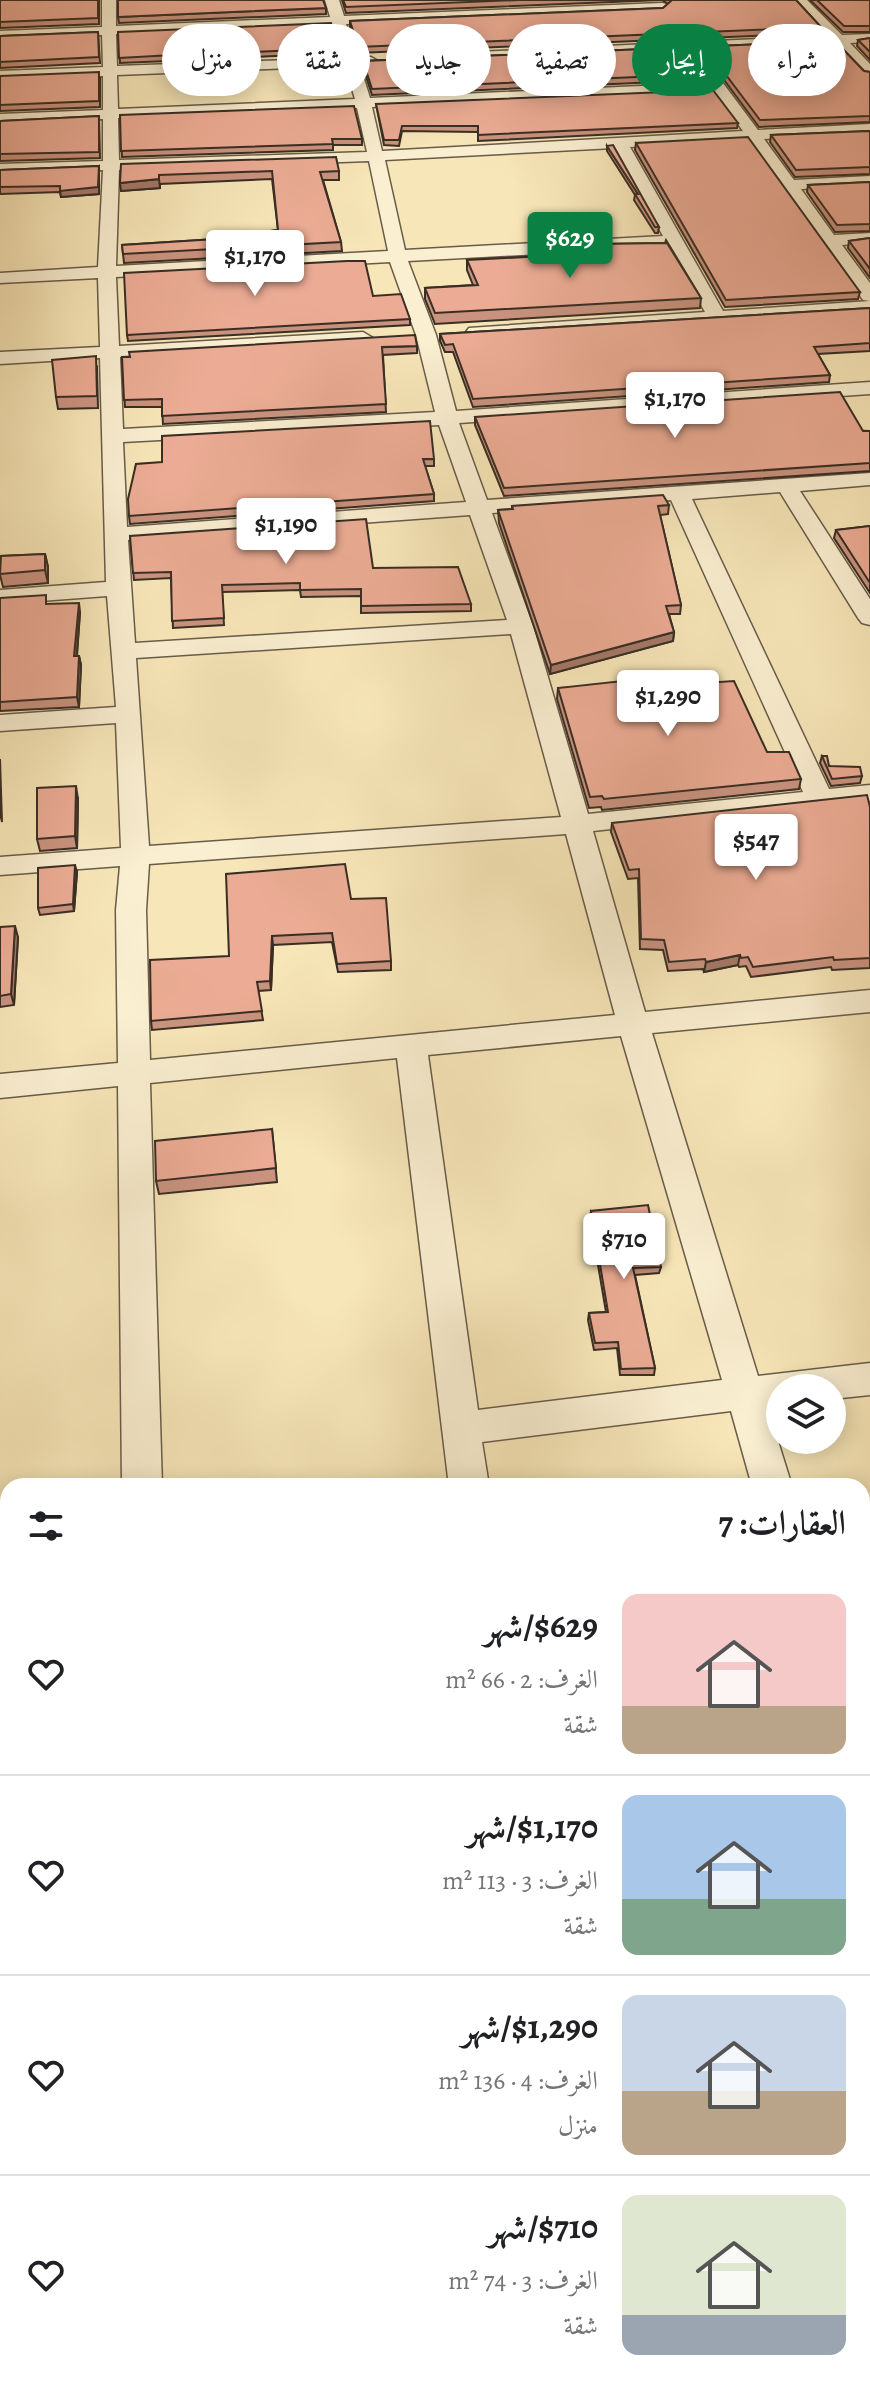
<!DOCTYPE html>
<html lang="ar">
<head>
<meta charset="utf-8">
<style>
  :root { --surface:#fff; --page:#f2f2f2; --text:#202124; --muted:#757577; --line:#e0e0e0; --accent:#0b8043 }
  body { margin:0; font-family:Alegreya,Amiri,serif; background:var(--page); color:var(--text); direction:rtl; height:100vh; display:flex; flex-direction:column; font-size:30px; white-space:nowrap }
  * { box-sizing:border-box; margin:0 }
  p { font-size:26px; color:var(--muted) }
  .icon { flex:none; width:44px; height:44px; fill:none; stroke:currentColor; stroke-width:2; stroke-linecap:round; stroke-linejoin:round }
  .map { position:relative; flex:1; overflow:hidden; direction:ltr }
  .panel { position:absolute; left:0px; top:1478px; width:870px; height:914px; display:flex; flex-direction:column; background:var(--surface); border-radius:24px 24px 0 0; box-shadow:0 4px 20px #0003; direction:rtl }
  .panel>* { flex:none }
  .hud { position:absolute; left:24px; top:24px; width:822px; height:72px; direction:rtl; display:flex; gap:16px }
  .fabs { position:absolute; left:766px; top:1374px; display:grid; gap:16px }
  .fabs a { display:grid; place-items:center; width:80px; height:80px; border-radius:50%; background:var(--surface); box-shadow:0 4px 20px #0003; font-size:40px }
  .price { position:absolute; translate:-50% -68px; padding:0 18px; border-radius:8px; background:#fff; color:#222; font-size:26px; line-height:52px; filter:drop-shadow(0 2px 4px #0008) }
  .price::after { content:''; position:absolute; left:50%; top:48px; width:24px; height:18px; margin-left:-12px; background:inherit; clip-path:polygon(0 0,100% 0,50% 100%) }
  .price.selected { background:var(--accent); color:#fff }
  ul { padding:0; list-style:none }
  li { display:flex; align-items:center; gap:24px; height:200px; padding:0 24px }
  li+li { border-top:2px solid var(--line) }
  li span { display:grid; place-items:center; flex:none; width:224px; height:160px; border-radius:16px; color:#555 }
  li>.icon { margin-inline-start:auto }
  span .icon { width:96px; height:96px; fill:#fffc; stroke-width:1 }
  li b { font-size:34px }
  h2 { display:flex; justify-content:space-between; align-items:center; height:96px; padding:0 24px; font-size:34px }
  .tag { padding:0 28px; border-radius:36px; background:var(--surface); box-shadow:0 4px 20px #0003; font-size:28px; line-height:72px }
  .tag.selected { background:var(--accent); color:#fff }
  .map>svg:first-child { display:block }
</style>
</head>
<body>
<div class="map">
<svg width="870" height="2391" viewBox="0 0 870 2391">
  <rect width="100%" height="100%" fill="#f7e6b8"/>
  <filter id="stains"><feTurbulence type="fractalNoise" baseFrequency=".0025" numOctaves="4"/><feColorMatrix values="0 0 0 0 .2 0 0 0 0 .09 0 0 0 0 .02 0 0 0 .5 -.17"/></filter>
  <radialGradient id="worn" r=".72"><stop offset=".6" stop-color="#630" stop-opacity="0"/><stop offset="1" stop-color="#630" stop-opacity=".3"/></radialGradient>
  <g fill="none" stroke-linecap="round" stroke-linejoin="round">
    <defs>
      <g id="minor">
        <path d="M102,0H116V26L330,17L325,0H339L344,16L662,3L667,4V10L346,24L357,57H371L378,61L376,64L360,66L370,98L708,83L699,70L706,66L711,67L758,130L870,124V134L764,139L794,180L870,176V186L801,189L834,235L870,233V243L842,245L870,283V313L476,338L466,332L469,328L705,312L669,247L408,261L436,335L456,411L870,382V394L459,423L487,500L870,473V485L800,491L870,599V625L862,623L858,618L780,492L692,499L829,789L870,785V801L593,831L645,1012L870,990V1012L652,1033L758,1376L870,1363V1395L832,1399V1388H780V1405L767,1406L792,1486H752L731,1411L482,1442L489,1486H449L397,1058L150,1083L162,1486H122L118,1086L0,1098V1074L118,1063L116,910L120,866L0,875V857L121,848L116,723L0,731V715L116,707L107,596L0,604V590L106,582L100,358L0,364V352L100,347L98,278L0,283V273L98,267L103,170L0,174V164L103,161V119L0,124V114L103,110V76L0,79V71L103,67L102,35L0,39V31L102,27ZM333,25L343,58L117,66L116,34ZM345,66L355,99L118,109L117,75ZM714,92L743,131L382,151L372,107ZM357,108L367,152L119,160L118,118ZM749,140L863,300L870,301L723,311L630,147ZM614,148L663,236L405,250L385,160ZM369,161L388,251L116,266L119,170ZM390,262L416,335L435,412L123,429L120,357L363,344L373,338L363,332L119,346L116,277ZM439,425L466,502L127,527L123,442ZM671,500L803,792L588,814L533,626L492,513ZM470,515L507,620L135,643L128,540ZM511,634L561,817L149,846L136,658ZM566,834L615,1015L150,1060L146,910L149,864ZM621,1036L722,1380L478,1410L428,1055Z"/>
        <path d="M793,0H807L842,35L870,34V42L850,43L870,64V76L865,75L835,44L432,62L425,58L432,54L827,36Z"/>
        <path d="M870,1715V1757L862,1758V1716Z"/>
        <path d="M862,1762L870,1765V1831L862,1828Z"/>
        <path d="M8,1831V1877L0,1878V1832Z"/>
        <path d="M870,2218V2270L862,2271V2219Z"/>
        <path d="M8,2352V2384H33L30,2391H0V2353Z"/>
        <rect x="129" y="2384" width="54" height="7"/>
      </g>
    </defs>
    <use href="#minor" stroke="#685c49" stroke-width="3"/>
    <use href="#minor" fill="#faefd1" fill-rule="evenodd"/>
  </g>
  <g fill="#ca937f" stroke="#392e24" stroke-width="2">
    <path d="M0,0H99V24L0,28Z"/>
    <path d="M342,0H662L346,13Z"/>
    <path d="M662,0H796L821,27L820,33L358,53L350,27V21L663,8L668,4Z"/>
    <path d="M810,0H870V32H843Z"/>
    <path d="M326,8V14L119,23L118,17Z"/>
    <path d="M98,32L100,63L0,68V36Z"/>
    <path d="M118,32L338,48V53L254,57L253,54L192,56V60L120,63Z"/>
    <path d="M870,38V60L857,46L858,40Z"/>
    <path d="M835,41L864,71L870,72V122L759,127L713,65L707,63L699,67L703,74L702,80L372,95L363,67V61Z"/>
    <path d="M0,76L100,78V107L0,111Z"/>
    <path d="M376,104L738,123L737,128L478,141V132L402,131L399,146L384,145Z"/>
    <path d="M120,115L362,139V145H333V150L122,157Z"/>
    <path d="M99,116L100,158L0,161V121Z"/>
    <path d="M870,131V174L795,177L770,142L771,135Z"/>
    <path d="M636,143L860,292L858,299L725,307L635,150Z"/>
    <path d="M607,146L659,227L658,233H655L634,200L635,195L607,151Z"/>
    <path d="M121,164L339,171V180H323L341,242L342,251L124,263L122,245L263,236V232L278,230L272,179L160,184V188L121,191Z"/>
    <path d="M99,166V194L61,197L60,192L0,194V170Z"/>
    <path d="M870,182V231L835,232L807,192L808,185Z"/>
    <path d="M870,238V278L848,248L849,241Z"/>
    <path d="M666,240L701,298L700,308L435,324L425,299V288L473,285L467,270V260L597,253L598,244L665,243Z"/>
    <path d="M373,296L410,319V325L128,341L127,335Z"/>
    <path d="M870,308V351L818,354L830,375L829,382L473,407L453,352H445L440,341V334Z"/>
    <path d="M417,346V353L383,355L386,412L163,424L162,407H125L122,357Z"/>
    <path d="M97,367L98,408L58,409L56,397Z"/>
    <path d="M475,417L870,431V471L504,496L475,425Z"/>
    <path d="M434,459V466H425L434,494V501L130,524L129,516L136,464Z"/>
    <path d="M669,505L668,514L660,515L681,605L680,614H669L674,632L673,641L550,674L499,523L498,510L512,509V506Z"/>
    <path d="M870,526V593L834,538L836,530Z"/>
    <path d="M130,536L373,568L471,604V611L361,613V596L301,597L300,590L222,592L224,625L173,628L171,578L134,580Z"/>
    <path d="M45,554L48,567V583L3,587L0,575L1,556Z"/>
    <path d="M0,598L80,612L77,656H79L81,665L79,707L0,711Z"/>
    <path d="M690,684L767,752L801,779L799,789L602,810L601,807L589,808L557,699L558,688Z"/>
    <path d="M822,756L829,766L862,776L860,783L831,786L820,763Z"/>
    <path d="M78,799L77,848L40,851L37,839Z"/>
    <path d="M870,807V968L832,970L831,967L751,977L746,966L739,967L738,965L704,972L703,969L668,971L663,950L640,949L638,878L628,879L611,832L612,823Z"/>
    <path d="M77,872L74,911L40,915L38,908Z"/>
    <path d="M351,899L391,961V970L338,972L332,942L273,945L271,990L258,991L263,1020L152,1030L151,1021L229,956Z"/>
    <path d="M0,927L18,937L14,1005L0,1007Z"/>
    <path d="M272,1129L277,1182L159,1194L156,1181Z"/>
    <path d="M591,1211L661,1267L659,1273L635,1275L655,1368L654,1375H620L617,1348L594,1350L588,1320L589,1313L606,1312L590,1218Z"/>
  </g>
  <g fill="#a47868" stroke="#392e24" stroke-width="2">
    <path d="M707,57V63L696,69L697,63Z"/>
    <path d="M99,166V194L61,197L60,191Z"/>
    <path d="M159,179L160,188L121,191L120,183Z"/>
    <path d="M45,554L48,567V583L45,570Z"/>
    <path d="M79,603L80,612L76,665L74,656Z"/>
    <path d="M674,632L673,641L550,674L551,665Z"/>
    <path d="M79,656L81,665L79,707L77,697Z"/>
    <path d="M0,759L2,822L0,813Z"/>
    <path d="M76,786L78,799L77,848L75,836Z"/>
    <path d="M75,865L77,872L74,911L73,904Z"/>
    <path d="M15,926L18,937L14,1005L11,994Z"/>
    <path d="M272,936L273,945L271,990L270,981Z"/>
    <path d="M740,955L738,965L704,972L706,962Z"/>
  </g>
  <g fill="#ebab94" stroke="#392e24" stroke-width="2">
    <path d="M0,0H98V18L0,22Z"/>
    <path d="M118,0H323L326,8L118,17Z"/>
    <path d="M343,0H519L346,7Z"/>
    <path d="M672,0H796L821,27L358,47L350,21L663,8Z"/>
    <path d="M817,0H870V26H844Z"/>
    <path d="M331,23L338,48L253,52L254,48L192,51L191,54L119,58L118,32Z"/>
    <path d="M98,32L99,57L0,62V36Z"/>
    <path d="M870,38V52L858,40Z"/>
    <path d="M835,41L864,71L870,72V116L760,120L714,59L707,57L697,63L703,74L372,89L363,61Z"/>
    <path d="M99,72V101L0,105V76Z"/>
    <path d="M713,90L738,123L478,135V126H402L399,140H384L376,104Z"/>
    <path d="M354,106L362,139H332L333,144L121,151L120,115Z"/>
    <path d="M99,116V152L0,154V121Z"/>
    <path d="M870,131V167L796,170L771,135Z"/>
    <path d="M748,137L860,292L726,300L636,143Z"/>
    <path d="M613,145L659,227H655L635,194H638L607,146Z"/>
    <path d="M336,157L339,171L320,172L341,242L123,254L122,245L265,236L263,232L278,230L272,171L159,175V179L120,183L121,164Z"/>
    <path d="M99,166L98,187L60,191V186L0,187V170Z"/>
    <path d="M870,182V224L837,225L808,185Z"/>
    <path d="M870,238V269L849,241Z"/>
    <path d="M667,243L701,298L435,313L425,288L478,285L467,260L604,253L598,244Z"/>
    <path d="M347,261H365L373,296L401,294L410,319L127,335L124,273Z"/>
    <path d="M870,308V343L814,347L830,375L473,399L453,344L445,345L440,334Z"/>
    <path d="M415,335L417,346L382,347L386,404L162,416V399L124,400L122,357H130L129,352Z"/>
    <path d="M96,356L97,396L56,397L52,360Z"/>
    <path d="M840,392L863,431H870V463L504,488L475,417Z"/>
    <path d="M430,421L434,459H423L434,494L129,516L128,499L136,464L162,462V436Z"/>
    <path d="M663,495L669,505L658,506L681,605L666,606L674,632L551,665L498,510L513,509L512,506Z"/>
    <path d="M366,519L373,568L458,567L471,604L361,606V589L300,590V583L222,585L224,618L172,621L171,572L133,573L130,536Z"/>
    <path d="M870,526V583L836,530Z"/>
    <path d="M45,554V570L0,574L1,556Z"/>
    <path d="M46,595V604L79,603L74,656H79L77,697L0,702V598Z"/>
    <path d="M687,674L690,684L734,681L767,752H789L801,779L604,799L602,796L590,797L558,688Z"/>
    <path d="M822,756H827L829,766L860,767L862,776L832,779Z"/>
    <path d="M76,786L75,836L37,839V788Z"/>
    <path d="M867,795L870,807V958L834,960L833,957L753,967L748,957L741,958L740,955L706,962L705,959L669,962L664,940L641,939L639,869L629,870L612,823Z"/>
    <path d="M345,864L351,899L386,898L391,961L337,964L332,933L272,936L270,981L257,982L262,1011L151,1021L150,960L229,956L226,874Z"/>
    <path d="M75,865L73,904L38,908V868Z"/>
    <path d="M15,926L11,994L0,996V927Z"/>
    <path d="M272,1129L276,1168L156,1181L155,1141Z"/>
    <path d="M648,1205L661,1267L633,1268L655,1368L621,1369L618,1342L595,1343L589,1313L608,1312L591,1211Z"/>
  </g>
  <rect width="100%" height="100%" filter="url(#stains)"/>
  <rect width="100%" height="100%" fill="url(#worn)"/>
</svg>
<div class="fabs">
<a><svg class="icon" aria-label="layers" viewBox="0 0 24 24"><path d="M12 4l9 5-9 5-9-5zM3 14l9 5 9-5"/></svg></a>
</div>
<b class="price selected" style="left:570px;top:280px">$629</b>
<b class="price" style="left:255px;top:298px">$1,170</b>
<b class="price" style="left:675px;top:440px">$1,170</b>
<b class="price" style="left:286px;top:566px">$1,190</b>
<b class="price" style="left:668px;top:738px">$1,290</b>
<b class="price" style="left:756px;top:882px">$547</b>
<b class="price" style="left:624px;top:1281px">$710</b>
<div class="hud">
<a class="tag">شراء</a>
<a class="tag selected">إيجار</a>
<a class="tag">تصفية</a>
<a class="tag">جديد</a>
<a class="tag">شقة</a>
<a class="tag">منزل</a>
</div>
<section class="panel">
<h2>العقارات: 7<svg class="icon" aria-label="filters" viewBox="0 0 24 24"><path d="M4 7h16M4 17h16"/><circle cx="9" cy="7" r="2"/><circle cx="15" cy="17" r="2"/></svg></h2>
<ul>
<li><span style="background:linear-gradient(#f6c9c9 70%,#b9a48a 0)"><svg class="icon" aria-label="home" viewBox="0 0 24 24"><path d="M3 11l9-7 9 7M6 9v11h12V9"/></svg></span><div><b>$629/شهر</b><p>الغرف: 2 · 66 m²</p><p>شقة</p></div><svg class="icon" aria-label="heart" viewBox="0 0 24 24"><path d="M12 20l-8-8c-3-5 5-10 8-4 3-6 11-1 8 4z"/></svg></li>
<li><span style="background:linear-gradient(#a9c7e8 65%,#7fa58c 0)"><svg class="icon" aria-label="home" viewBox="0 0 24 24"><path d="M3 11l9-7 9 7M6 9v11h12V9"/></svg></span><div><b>$1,170/شهر</b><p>الغرف: 3 · 113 m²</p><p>شقة</p></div><svg class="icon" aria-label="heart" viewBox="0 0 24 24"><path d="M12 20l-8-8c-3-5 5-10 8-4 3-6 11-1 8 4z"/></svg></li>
<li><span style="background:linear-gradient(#c9d6e8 60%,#b9a48a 0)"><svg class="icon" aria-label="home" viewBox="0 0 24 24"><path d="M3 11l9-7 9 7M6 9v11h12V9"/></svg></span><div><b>$1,290/شهر</b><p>الغرف: 4 · 136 m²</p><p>منزل</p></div><svg class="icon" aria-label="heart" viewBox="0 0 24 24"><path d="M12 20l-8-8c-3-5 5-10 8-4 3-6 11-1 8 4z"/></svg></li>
<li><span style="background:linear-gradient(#dfe7d0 75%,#9aa5b1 0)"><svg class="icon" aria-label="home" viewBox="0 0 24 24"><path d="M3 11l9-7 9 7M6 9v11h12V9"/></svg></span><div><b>$710/شهر</b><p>الغرف: 3 · 74 m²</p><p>شقة</p></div><svg class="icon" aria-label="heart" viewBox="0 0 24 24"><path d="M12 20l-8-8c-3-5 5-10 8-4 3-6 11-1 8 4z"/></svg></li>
</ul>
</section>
</div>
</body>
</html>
